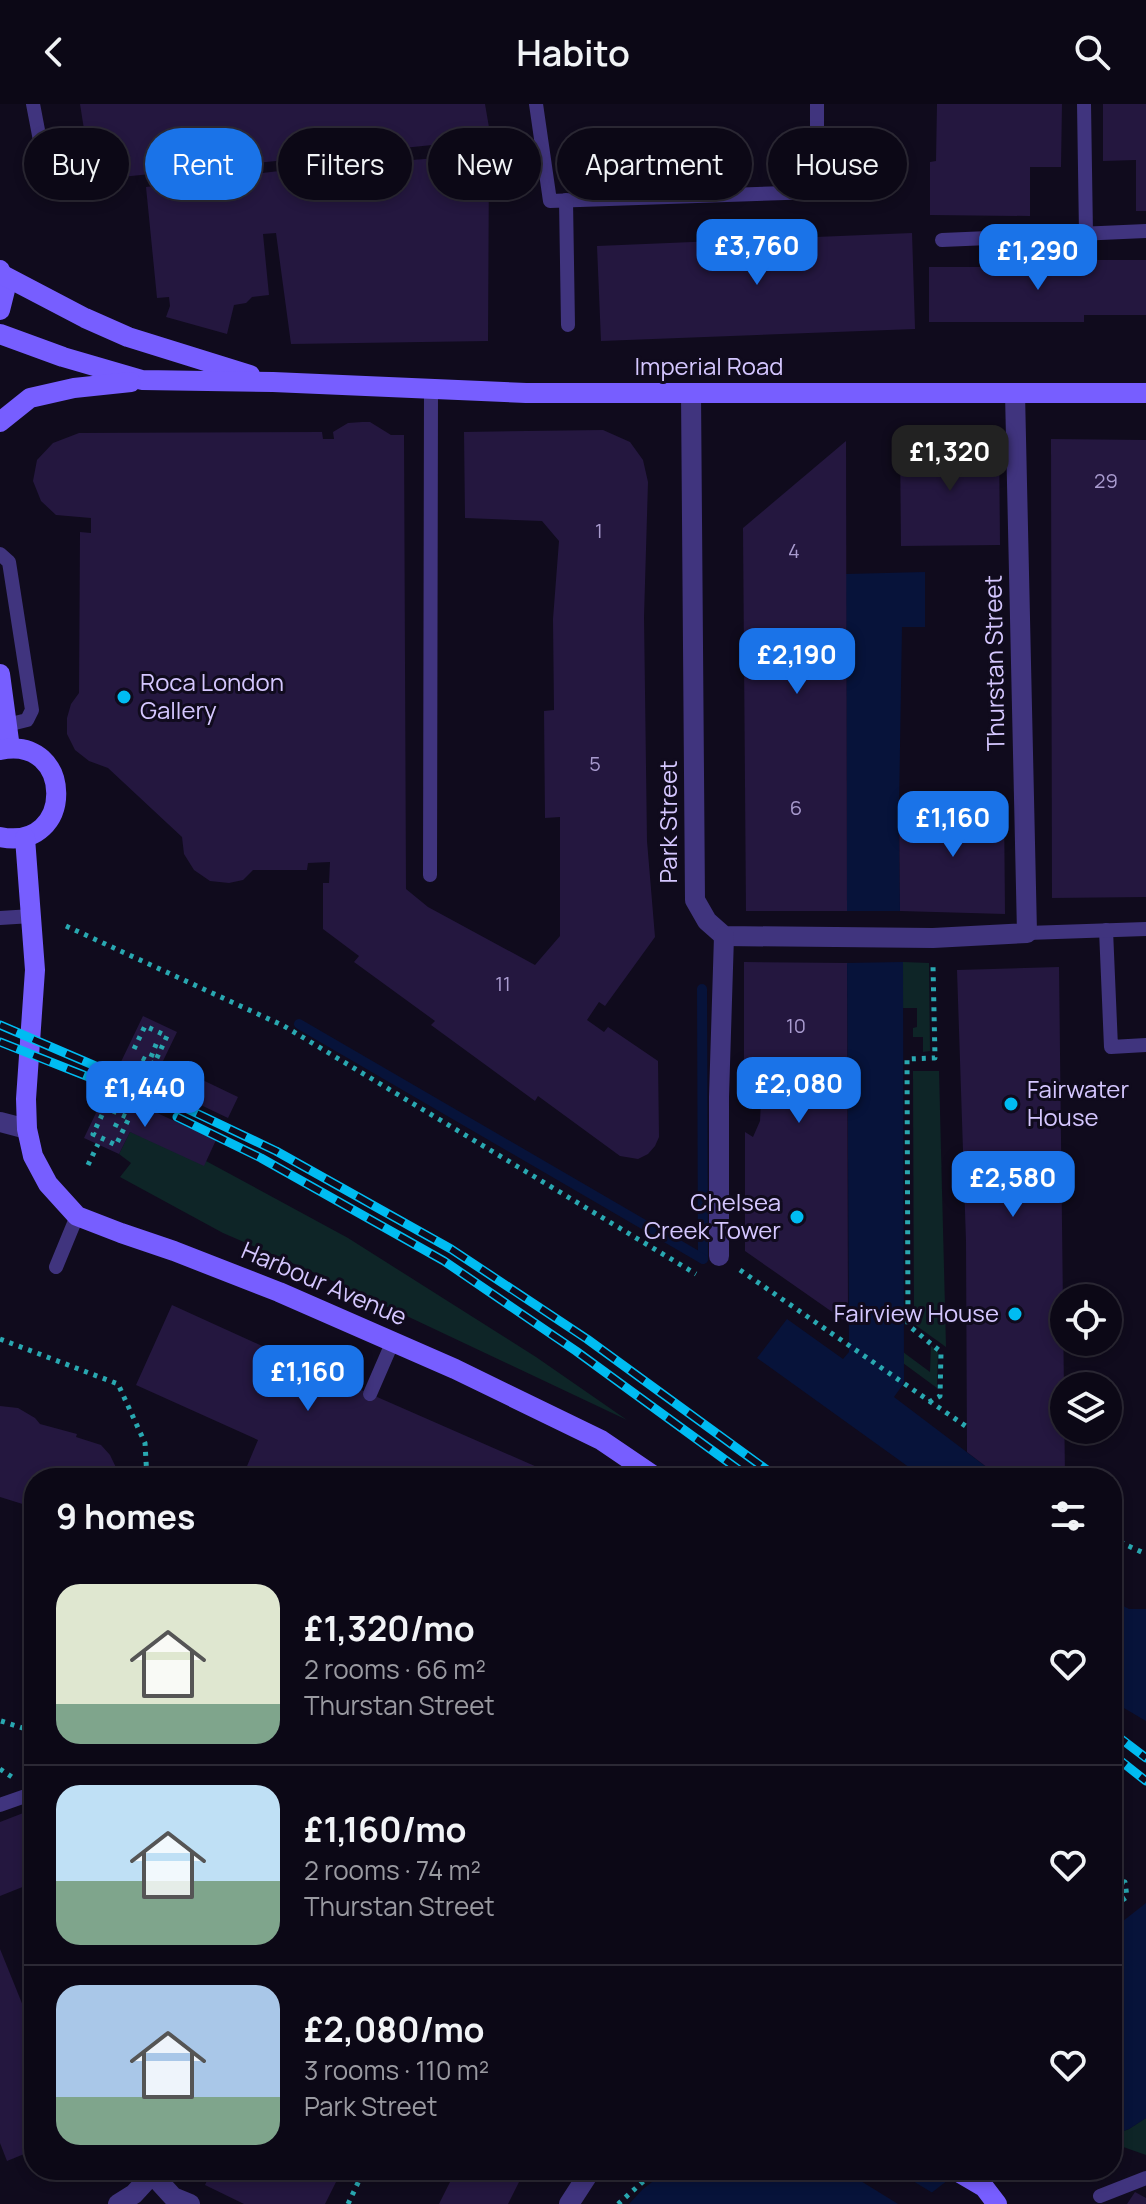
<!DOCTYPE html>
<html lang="en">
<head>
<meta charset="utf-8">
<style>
  :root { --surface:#0c0816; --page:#15111f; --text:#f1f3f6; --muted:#9a9aa1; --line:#2c2935; --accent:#1a73e8 }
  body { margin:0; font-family:Manrope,sans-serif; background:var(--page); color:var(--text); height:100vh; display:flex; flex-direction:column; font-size:30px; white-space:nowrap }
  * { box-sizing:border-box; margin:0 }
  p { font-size:26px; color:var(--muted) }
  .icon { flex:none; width:44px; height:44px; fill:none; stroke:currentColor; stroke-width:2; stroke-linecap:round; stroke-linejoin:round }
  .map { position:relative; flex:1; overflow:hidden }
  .drawer { position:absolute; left:24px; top:1364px; width:1098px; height:712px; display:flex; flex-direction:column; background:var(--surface); border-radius:32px; box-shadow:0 4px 12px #0003,0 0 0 2px var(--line) }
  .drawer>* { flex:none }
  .hud { position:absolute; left:24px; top:24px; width:1098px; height:72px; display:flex; gap:16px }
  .controls { position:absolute; left:1050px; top:1180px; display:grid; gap:16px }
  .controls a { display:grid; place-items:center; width:72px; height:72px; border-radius:50%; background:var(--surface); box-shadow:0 4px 12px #0003,0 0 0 2px var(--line); font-size:40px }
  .price { position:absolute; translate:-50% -68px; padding:0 18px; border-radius:16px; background:var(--accent); color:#fff; font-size:26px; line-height:52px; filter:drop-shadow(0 2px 4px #0008) }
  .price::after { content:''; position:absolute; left:50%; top:48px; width:24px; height:18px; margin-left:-12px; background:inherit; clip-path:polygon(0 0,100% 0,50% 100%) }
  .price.current { background:#222; color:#fff }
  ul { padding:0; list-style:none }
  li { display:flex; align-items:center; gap:24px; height:200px; padding:0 32px }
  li+li { border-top:2px solid var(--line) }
  li span { display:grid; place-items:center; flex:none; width:224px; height:160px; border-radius:24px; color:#555 }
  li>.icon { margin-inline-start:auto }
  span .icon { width:96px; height:96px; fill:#fffc; stroke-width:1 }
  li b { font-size:34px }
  h2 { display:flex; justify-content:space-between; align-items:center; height:96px; padding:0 32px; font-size:34px }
  .pill { padding:0 28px; border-radius:36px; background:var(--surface); box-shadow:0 4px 12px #0003,0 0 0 2px var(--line); font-size:28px; line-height:72px }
  .pill.current { background:var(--accent); color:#fff }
  header { display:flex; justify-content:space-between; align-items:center; height:104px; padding:0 32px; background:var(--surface); font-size:36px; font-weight:600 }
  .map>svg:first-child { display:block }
</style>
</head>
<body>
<header><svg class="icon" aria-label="back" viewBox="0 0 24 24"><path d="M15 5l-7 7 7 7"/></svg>Habito<svg class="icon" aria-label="search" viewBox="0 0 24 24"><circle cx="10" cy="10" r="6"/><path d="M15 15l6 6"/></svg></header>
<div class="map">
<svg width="1146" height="2100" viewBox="0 0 1146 2100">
  <rect width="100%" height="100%" fill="#100b1d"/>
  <g fill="#0e2527">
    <path d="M903,858L929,859L930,947L923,948V933H913V924L917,923V904H903Z"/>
    <path d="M913,967H939L946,1243L914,1220Z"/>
    <path d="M130,1028L206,1057L348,1134L536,1253L627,1316L322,1172L223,1129L120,1073L131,1059L119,1050Z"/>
    <path d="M931,1242L938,1247L937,1284L903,1259V1248L930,1268Z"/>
    <path d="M1146,2014V2051L1112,2039V2031L1129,2025Z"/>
  </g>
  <g fill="#07133a">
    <path d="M925,468V523H902L899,704L900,807H847L846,470Z"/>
    <path d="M903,858L904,1279L894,1293L1001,1374H924L757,1254L787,1215L843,1255L849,1248L847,859Z"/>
    <path d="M1112,1496L1129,1505H1146V1617L1112,1597Z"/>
    <path d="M1146,1799V2014L1129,2025L1112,2031V1835L1122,1828L1118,1821Z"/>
    <path d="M668,2066H961L917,2100H629L643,2085Z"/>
  </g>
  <path fill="#100b1d" d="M843,2066H895L936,2091L924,2100H898Z"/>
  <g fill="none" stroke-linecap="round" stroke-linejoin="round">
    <g stroke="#07133a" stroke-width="10">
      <path d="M702,885L703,1155"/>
      <path d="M299,920L703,1155"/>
    </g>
  </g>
  <g fill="#24173f">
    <path d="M80,0H485L491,35L92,76Z"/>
    <path d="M937,0H1062L1061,63H1030V112L930,111V58L936,57Z"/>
    <path d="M1103,0H1146V107H1136V56L1103,57Z"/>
    <path d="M489,50L488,237L291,240L276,129L263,130L269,191L252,193L246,199L234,201L227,230L166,213L170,202L169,193L157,194L146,83L296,65Z"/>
    <path d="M912,129L915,225L601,237L597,142Z"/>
    <path d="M1083,156H1146V211H1084V218H929V163H1083Z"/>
    <path d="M362,318H370L391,331H404L406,785L428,803L535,861L560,832V713L545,714L544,607L554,606L553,515L559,437L542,417L465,414L464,328L603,326L630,338L643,356L648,378L644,513L647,737L655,833L605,902L599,898L587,916L604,928L608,923L658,957L659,1033L655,1042L648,1050L638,1055L620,1052L538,992L535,997L431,921L435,917L354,858L359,852L323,825V779H329L330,758L308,759L307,766H253L243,776L229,779L210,777L194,766L184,750L182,733L108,664L89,657L75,646L67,630V614L71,600L79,589L80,428L91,429V414L56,411L41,397L33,377L37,356L53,339L79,329L322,328L323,335H334L333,328L348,319Z"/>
    <path d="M1051,335L1146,336V793L1052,794Z"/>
    <path d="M999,336L1000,441L901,442L900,337Z"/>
    <path d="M846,337L847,807H746L743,424Z"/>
    <path d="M1004,700L1005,810L900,807L899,704Z"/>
    <path d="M744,858L847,859L848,1219L745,1147V1028L753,1033L760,1017L761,996L744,984Z"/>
    <path d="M1059,863L1065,1374H1001L967,1348L966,1137L957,866Z"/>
    <path d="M143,912L177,928L163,957L238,993L228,1014L119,962Z"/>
    <path d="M107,986L216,1036L204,1062L130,1028L119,1050L84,1034Z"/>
    <path d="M172,1201L295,1257L562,1374H242L258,1336L136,1281Z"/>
    <path d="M0,1302L18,1304L35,1314L40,1320L77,1330L76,1333L101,1341L110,1351L121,1374H34V1413L29,1402L0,1393Z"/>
    <path d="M31,1706L34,1707V1782L30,1780L0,1792V1718Z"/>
    <path d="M0,1845L34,1929V2046L7,2057L0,2039Z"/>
    <path d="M212,2066H342L325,2100H244L205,2081Z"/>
    <path d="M456,2066H525L508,2100H439Z"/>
    <path d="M1135,2088L1146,2094V2100H1127Z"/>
  </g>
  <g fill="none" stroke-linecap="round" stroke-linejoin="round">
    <g stroke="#29a8b1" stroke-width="5" stroke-dasharray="4 6" stroke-linecap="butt">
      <path d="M66,822L284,922L696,1170"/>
      <path d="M134,945L145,922L167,932L154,960L138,952"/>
      <path d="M151,953L157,938"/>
      <path d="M102,1011L93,1030L116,1041L129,1014L113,1007"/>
      <path d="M115,1023L118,1017"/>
      <path d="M88,1061L98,1040"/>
      <path d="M740,1166L967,1323"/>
      <path d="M0,1235L118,1280L145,1339L147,1374"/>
      <path d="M929,1298L940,1292L941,1248L908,1221L907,955L935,954L933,861"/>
      <path d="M1112,1431L1124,1440L1146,1450"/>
      <path d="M1,1617L26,1625L34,1639"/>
      <path d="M0,1665L12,1673"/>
      <path d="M1112,1776L1125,1778L1127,1793L1112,1803"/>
      <path d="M348,2100L364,2066"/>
      <path d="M618,2100L656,2066"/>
    </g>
    <g stroke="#40347e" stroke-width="14">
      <path d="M33,0L47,73"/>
      <path d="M536,0L550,97L817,88V0"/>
      <path d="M1084,0L1086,130"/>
      <path d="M566,96L568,221"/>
      <path d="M942,136L1146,127"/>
      <path d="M0,450L9,458L32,606L27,616L7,621"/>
      <path d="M430,771L431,285"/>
      <path d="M0,814L32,812"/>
      <path d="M1106,826L1111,943L1146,941"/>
      <path d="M1027,829L1146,825"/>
      <path d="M56,1163L77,1112"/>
      <path d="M370,1290L393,1237"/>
      <path d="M0,1701L34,1689"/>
      <path d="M1100,2092L1146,2074"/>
    </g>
    <g stroke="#40347e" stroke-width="20">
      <path d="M691,289L695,796L707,817L724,832L933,834L1027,829L1015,289"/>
      <path d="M0,1018L27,1025"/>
      <path d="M719,1152V993L724,832"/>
      <path d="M153,2071L173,2093L190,2100"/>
      <path d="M118,2100L134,2090L156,2066"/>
      <path d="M569,2100L591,2066"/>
    </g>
    <g stroke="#775eff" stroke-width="20">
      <path d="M0,166L5,186L0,206"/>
      <path d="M3,171L85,214L128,233L250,271"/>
      <path d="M0,230L63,253L142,276L273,278L526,289H1146"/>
      <path d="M0,318L30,294L74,284L131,278"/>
      <path d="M0,570L10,644"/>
      <path d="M0,646C74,630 76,748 0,733"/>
      <path d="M25,734L35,866L26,995L27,1025L33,1052L48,1080L77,1112L121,1129L174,1147L279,1188L455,1265L601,1336L657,1374"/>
      <path d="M955,2066L984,2083L997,2100"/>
    </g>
    <defs>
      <g id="rail">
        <path d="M0,921L114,970L276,1047L451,1145L587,1235L778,1374"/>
        <path d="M0,938L119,985"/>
        <path d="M177,1013L261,1054L444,1157L576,1247L750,1374"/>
        <path d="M1112,1628L1146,1654"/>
        <path d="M1112,1650L1146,1677"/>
      </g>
    </defs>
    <use href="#rail" stroke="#00bcf2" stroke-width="9"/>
    <use href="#rail" stroke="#100b1d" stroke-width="6" stroke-dasharray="18" stroke-linecap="butt"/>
  </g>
  <g fill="#00bcf2" stroke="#100b1d" stroke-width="3">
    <circle cx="124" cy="593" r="8"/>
    <circle cx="1011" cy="1000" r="8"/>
    <circle cx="797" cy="1113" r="8"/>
    <circle cx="1015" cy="1210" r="8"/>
  </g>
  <g text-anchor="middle" stroke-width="6" stroke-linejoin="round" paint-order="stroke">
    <g font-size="20" fill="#a99bcf">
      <text x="1106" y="384">29</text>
      <text x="599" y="434">1</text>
      <text x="794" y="454">4</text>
      <text x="595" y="667">5</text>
      <text x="796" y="711">6</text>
      <text x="503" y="887">11</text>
      <text x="796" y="929">10</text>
    </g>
    <g font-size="24" fill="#d5c7ff" stroke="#100b1d">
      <text x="709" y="271">Imperial Road</text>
      <text transform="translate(995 559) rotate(-91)" y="8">Thurstan Street</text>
      <text transform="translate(669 718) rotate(-90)" y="8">Park Street</text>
      <text transform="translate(324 1180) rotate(23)" y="8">Harbour Avenue</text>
    </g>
    <g font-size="24" fill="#d5c7ff" stroke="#100b1d" text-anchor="start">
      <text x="140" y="587">Roca London<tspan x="140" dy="28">Gallery</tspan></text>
      <text x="1027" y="994">Fairwater<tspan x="1027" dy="28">House</tspan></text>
      <text x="781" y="1107" text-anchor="end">Chelsea<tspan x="781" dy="28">Creek Tower</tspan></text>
      <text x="999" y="1218" text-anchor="end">Fairview House</text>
    </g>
  </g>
</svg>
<div class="controls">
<a><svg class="icon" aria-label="locate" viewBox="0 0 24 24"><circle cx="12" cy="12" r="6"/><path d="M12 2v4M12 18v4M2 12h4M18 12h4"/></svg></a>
<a><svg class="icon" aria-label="layers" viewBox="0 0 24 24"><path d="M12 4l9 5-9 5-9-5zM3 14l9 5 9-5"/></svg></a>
</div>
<b class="price" style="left:757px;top:183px">£3,760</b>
<b class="price" style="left:1038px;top:188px">£1,290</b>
<b class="price current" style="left:950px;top:389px">£1,320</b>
<b class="price" style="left:797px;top:592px">£2,190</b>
<b class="price" style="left:953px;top:755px">£1,160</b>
<b class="price" style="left:799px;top:1021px">£2,080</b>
<b class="price" style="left:145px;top:1025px">£1,440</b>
<b class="price" style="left:1013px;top:1115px">£2,580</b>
<b class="price" style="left:308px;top:1309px">£1,160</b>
<div class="hud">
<a class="pill">Buy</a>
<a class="pill current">Rent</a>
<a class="pill">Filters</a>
<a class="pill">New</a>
<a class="pill">Apartment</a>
<a class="pill">House</a>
</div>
<section class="drawer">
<h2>9 homes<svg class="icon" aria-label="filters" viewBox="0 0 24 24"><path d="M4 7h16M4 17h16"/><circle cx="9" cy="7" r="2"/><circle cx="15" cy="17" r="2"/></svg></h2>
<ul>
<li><span style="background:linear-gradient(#dfe7d0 75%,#7fa58c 0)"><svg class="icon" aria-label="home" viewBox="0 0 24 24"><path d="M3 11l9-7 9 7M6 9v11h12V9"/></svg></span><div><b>£1,320/mo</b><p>2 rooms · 66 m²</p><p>Thurstan Street</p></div><svg class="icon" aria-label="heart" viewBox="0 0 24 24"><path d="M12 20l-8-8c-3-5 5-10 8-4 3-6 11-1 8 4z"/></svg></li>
<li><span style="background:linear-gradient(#bfe0f5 60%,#7fa58c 0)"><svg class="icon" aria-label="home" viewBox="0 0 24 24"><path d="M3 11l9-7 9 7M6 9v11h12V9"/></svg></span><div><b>£1,160/mo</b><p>2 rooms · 74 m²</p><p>Thurstan Street</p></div><svg class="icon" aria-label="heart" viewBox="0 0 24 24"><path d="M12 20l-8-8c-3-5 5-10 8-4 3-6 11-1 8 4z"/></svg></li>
<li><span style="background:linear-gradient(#a9c7e8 70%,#7fa58c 0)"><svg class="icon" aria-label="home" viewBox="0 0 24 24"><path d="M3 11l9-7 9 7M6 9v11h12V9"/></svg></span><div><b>£2,080/mo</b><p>3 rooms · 110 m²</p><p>Park Street</p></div><svg class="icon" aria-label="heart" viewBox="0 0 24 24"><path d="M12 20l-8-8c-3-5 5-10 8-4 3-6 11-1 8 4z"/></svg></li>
</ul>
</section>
</div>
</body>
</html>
